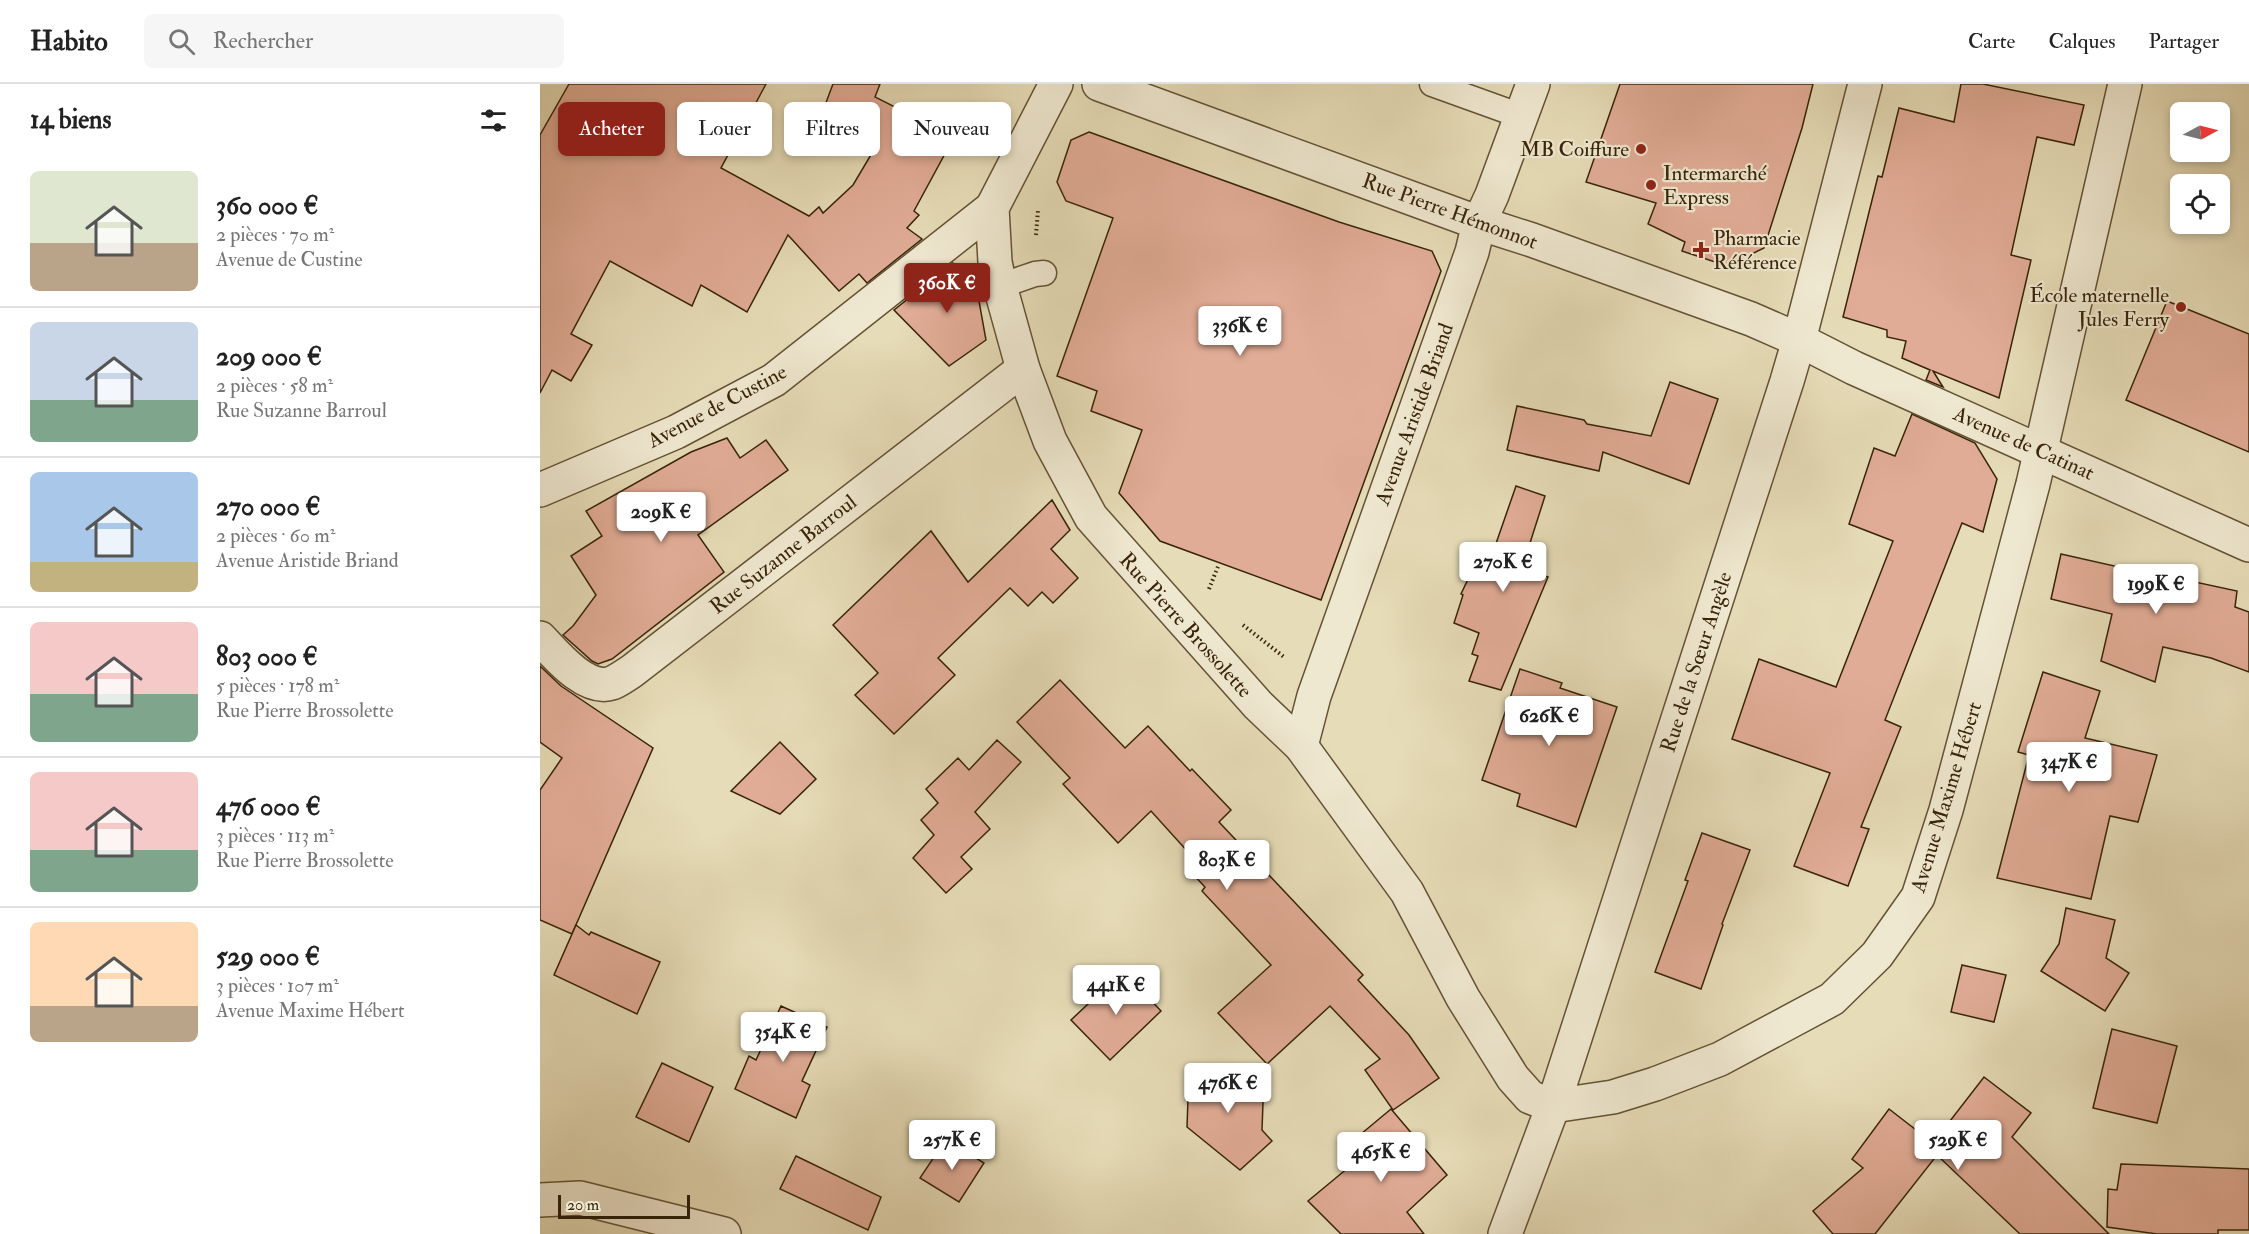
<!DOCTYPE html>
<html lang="fr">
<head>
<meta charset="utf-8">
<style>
  :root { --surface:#fff; --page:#f6f6f6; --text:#222; --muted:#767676; --line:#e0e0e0; --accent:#8f2418 }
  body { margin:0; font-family:"IM FELL Double Pica",serif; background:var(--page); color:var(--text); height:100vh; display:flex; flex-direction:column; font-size:22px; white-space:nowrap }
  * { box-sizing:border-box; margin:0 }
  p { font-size:20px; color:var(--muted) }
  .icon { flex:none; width:33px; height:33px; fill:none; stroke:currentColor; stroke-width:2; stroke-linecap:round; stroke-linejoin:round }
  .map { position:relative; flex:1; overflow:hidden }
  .side { display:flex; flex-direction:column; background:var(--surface); width:540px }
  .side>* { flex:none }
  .top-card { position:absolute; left:18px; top:18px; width:570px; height:54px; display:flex; gap:12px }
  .needle { width:39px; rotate:83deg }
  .fabs { position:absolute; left:1630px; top:18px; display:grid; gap:12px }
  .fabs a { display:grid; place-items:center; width:60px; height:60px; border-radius:9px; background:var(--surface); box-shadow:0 3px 9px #0003; font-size:30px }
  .scale { position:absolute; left:18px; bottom:15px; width:132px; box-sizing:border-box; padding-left:6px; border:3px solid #382409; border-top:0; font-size:16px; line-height:21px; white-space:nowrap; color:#382409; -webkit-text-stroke:4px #efe8d0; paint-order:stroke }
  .price { position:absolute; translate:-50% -51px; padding:0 14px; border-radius:6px; background:#fff; color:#222; font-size:20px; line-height:39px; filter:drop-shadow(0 2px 3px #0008) }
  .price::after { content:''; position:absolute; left:50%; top:36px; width:18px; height:14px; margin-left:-9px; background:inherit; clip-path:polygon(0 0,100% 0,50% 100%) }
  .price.selected { background:var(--accent); color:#fff }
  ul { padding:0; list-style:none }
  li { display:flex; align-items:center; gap:18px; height:150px; padding:0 30px }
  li+li { border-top:2px solid var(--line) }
  li span { display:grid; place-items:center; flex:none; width:168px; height:120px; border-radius:9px; color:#555 }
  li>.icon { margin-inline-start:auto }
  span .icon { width:72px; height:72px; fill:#fffc; stroke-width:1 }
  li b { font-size:26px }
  h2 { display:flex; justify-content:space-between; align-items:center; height:72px; padding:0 30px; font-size:26px }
  .tag { padding:0 21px; border-radius:9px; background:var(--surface); box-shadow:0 3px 9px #0003; font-size:21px; line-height:54px }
  .tag.selected { background:var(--accent); color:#fff }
  header { display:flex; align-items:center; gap:36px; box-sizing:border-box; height:84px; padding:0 30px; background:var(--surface); border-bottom:2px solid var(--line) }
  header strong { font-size:28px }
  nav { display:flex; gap:33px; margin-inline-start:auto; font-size:21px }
  .search { width:420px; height:54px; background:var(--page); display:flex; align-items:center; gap:15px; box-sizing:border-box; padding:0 21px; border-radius:9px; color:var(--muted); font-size:22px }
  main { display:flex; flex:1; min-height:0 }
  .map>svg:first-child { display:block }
</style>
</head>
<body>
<header>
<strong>Habito</strong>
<div class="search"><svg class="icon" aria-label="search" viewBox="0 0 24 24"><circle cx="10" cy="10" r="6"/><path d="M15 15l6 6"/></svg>Rechercher</div>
<nav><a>Carte</a><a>Calques</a><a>Partager</a></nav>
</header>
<main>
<section class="side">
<h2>14 biens<svg class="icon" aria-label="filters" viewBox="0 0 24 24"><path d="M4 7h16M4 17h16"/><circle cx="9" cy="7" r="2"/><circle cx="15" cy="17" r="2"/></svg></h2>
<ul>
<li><span style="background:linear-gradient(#dfe7d0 60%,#b9a48a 0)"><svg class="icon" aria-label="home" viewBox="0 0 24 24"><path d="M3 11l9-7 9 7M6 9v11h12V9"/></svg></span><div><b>360 000 €</b><p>2 pièces · 70 m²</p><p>Avenue de Custine</p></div></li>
<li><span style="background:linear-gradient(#c9d6e8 65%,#7fa58c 0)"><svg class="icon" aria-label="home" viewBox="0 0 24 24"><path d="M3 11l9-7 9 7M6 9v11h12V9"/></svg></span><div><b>209 000 €</b><p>2 pièces · 58 m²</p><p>Rue Suzanne Barroul</p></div></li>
<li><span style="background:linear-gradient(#a9c7e8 75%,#c2b280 0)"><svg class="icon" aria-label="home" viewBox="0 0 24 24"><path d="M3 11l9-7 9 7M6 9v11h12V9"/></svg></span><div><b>270 000 €</b><p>2 pièces · 60 m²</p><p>Avenue Aristide Briand</p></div></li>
<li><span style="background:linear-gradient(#f6c9c9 60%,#7fa58c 0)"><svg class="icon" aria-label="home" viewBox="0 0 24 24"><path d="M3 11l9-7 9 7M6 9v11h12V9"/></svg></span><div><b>803 000 €</b><p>5 pièces · 178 m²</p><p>Rue Pierre Brossolette</p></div></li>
<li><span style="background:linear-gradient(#f6c9c9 65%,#7fa58c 0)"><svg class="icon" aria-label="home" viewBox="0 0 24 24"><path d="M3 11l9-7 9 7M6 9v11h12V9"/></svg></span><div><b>476 000 €</b><p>3 pièces · 113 m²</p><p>Rue Pierre Brossolette</p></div></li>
<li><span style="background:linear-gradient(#ffd9b3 70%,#b9a48a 0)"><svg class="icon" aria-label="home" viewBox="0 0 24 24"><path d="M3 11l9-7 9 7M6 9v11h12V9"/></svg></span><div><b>529 000 €</b><p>3 pièces · 107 m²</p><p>Avenue Maxime Hébert</p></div></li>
</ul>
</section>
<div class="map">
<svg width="1709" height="1150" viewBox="0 0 1709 1150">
  <rect width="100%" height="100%" fill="#e6dcb7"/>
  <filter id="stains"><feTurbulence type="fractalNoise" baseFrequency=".00333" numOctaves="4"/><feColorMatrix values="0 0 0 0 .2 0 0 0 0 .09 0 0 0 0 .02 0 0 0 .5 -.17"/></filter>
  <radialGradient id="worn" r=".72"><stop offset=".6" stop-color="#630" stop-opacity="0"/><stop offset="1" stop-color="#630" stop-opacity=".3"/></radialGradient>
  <g fill="#e1ac96" stroke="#382409" stroke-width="1.5">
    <path d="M29,0H226L181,84L269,132L279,123L283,129L313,101L335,64L279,37L293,0H340L335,13L414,53L374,127L379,131L367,144L382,155L327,199L319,190L299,207L248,151L207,228L161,201L152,222L70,177L31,250L52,261L31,297L12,286L0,309V51Z"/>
    <path d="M1080,0H1273L1262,44L1224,164L1187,182L1142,167L1145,158L1108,140L1116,119L1046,98Z"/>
    <path d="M1421,0H1443L1544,21L1534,61L1497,53L1471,171L1491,176L1459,314L1393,287L1403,303L1386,296L1390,286L1362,274L1366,257L1347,253V246L1303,233L1338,92L1342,93L1359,24L1414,38Z"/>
    <path d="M549,48L799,138L892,167L901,187L781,516L620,457L579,409L602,346L551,327L557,307L517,292L573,134L526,117L517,98L531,56Z"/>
    <path d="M413,179L435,195L446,256L409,282L354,226Z"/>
    <path d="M1627,217L1709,250V368L1586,316Z"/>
    <path d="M1130,298L1178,315L1149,400L1063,368L1059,387L967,366L977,322L1044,336L1047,340L1111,352Z"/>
    <path d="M1372,330L1435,359L1457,395L1443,448L1422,439L1345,636L1361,643L1321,743L1329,745L1308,802L1254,782L1290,689L1192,655L1219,575L1296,603L1353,457L1309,440L1334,364L1355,372Z"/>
    <path d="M187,354L200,374L226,356L248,386L158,451L184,488L72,575L58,580L52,577L23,551L33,542L56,511L31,472L62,452L46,427L151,368Z"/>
    <path d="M976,402L1005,412L982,484L1008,493L961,606L929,597L938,572L932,570L939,549L914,539L923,511L921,510L940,470L952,471Z"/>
    <path d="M512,416L530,446L511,465L538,494L513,519L502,508L488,522L470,504L398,574L415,591L354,650L315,611L338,589L293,541L391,447L428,498Z"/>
    <path d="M1521,470L1645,498L1646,496L1697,507L1695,523L1709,528V588L1671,574L1623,563L1615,598L1561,577L1572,530L1511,515Z"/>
    <path d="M0,582L21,602L113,664L32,850L0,836V706L22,674L0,658Z"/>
    <path d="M980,585L1022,599L1020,604L1077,623L1036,743L977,722L980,710L942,696Z"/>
    <path d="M1503,588L1560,607L1545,654L1617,671L1598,738L1570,732L1551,815L1457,794L1489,671L1478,668Z"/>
    <path d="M520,596L585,664L608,642L650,687L652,685L691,726L679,738L823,891L818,896L869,951L899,994L853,1026L825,986L840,975L790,922L727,980L678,929L731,881L662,807L665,803L650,787L658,779L611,727L578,759L523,700L530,694L477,638Z"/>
    <path d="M457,656L481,678L435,728L450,745L421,773L432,785L406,809L373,774L394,751L381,736L398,719L386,705L418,674L429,686Z"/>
    <path d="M240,658L276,695L240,730L191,707Z"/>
    <path d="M1162,749L1210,766L1182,840L1183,841L1161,905L1115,888L1148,797L1145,796Z"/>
    <path d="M1526,824L1575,836L1566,874L1589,889L1565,927L1501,887L1519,860Z"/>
    <path d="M36,841L49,851L51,848L120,878L97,930L14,891Z"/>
    <path d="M1422,881L1466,891L1454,938L1411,928Z"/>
    <path d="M583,887L621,927L570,976L531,936Z"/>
    <path d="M241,922L287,943L262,997L270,1001L256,1034L195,1005L209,972L216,976Z"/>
    <path d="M1572,945L1637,962L1617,1039L1553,1024Z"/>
    <path d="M122,979L173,1003L149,1058L96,1033Z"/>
    <path d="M649,988L724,991L722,1046L732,1057L700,1086L647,1043Z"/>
    <path d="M1444,993L1491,1029L1472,1053L1569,1150H1480L1397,1071L1335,1150H1293L1273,1127L1323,1084L1312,1075L1349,1025L1393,1059Z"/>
    <path d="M851,1025L907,1091L867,1128L884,1150H801L768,1117L826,1069L815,1055Z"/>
    <path d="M406,1055L444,1079L419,1118L380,1094Z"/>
    <path d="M256,1072L341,1113L328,1146L240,1105Z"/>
    <path d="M1581,1080L1709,1085V1146H1678V1150H1617L1567,1143L1568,1105L1577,1106Z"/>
  </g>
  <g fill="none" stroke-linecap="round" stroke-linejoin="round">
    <defs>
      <g id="service">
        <path d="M892,0L981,32"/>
        <path d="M460,202L495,190L504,189"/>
      </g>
      <g id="minor">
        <path d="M516,0L452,124L455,178L460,202L483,285L510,357L551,433L718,621L761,662L867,808L923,914L973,994L990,1013L1013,1022L1073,1013L1115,1000L1180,975L1292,915L1337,871L1378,813L1406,726L1493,400L1585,0"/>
        <path d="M559,0L939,139L992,156L1211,235L1259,256L1314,284L1709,461"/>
        <path d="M0,406L136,348L234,296L452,124"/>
        <path d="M0,554C16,571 46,608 72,599C79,596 86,591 92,587L483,285"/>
        <path d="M761,662L774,612L932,168L939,139L952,111L993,0"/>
        <path d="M0,1116L40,1114L184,1150"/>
        <path d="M965,1150L1013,1022L1247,297L1259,256L1325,0"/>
      </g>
    </defs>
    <use href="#service" stroke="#645234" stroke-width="27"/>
    <use href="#minor" stroke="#645234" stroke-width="36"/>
    <g stroke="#382409" stroke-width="4" stroke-dasharray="1.5 3" stroke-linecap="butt">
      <path d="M496,151L498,126"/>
      <path d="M669,505L679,480"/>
      <path d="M703,541L744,573"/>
    </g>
    <use href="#service" stroke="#efe8d0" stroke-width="24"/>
    <use href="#minor" stroke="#efe8d0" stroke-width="33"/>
  </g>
  <g fill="#8f2418" stroke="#efe8d0" stroke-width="2">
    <circle cx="1101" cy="65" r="6"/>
    <circle cx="1111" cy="101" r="6"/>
    <path d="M1158 157h6v6h6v6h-6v6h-6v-6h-6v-6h6z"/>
    <circle cx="1641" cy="223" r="6"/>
  </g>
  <g text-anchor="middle" stroke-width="4.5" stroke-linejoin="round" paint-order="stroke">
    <g font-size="21" fill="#382409" stroke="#efe8d0" text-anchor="end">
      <text x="1089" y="72">MB Coiffure</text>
      <text x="1123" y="96" text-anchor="start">Intermarché<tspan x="1123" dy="24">Express</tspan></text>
      <text x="1173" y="161" text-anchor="start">Pharmacie<tspan x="1173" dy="24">Référence</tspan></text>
      <text x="1629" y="218">École maternelle<tspan x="1629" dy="24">Jules Ferry</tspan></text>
    </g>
    <g font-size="21" fill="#382409" stroke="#efe8d0">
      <text transform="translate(910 127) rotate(20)" y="7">Rue Pierre Hémonnot</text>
      <text transform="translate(177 322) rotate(-28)" y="7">Avenue de Custine</text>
      <text transform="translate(874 330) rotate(-70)" y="7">Avenue Aristide Briand</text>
      <text transform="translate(1484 359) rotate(24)" y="7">Avenue de Catinat</text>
      <text transform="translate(243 470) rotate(-38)" y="7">Rue Suzanne Barroul</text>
      <text transform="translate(646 541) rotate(48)" y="7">Rue Pierre Brossolette</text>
      <text transform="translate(1156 578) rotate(-72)" y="7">Rue de la Sœur Angèle</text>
      <text transform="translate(1406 713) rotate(-73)" y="7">Avenue Maxime Hébert</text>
    </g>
  </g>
  <rect width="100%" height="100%" filter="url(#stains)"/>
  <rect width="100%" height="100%" fill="url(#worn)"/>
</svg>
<div class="fabs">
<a><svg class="needle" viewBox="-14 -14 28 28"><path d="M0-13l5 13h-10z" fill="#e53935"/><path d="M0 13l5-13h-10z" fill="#767676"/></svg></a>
<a><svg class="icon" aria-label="locate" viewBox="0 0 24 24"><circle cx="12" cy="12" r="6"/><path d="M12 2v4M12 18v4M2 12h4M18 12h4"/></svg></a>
</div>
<div class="scale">20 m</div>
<b class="price selected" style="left:407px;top:230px">360K €</b>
<b class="price" style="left:700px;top:273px">336K €</b>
<b class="price" style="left:121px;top:459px">209K €</b>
<b class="price" style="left:963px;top:509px">270K €</b>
<b class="price" style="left:1616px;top:531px">199K €</b>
<b class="price" style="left:1009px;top:663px">626K €</b>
<b class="price" style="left:1529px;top:709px">347K €</b>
<b class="price" style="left:687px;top:807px">803K €</b>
<b class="price" style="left:576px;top:932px">441K €</b>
<b class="price" style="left:243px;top:979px">354K €</b>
<b class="price" style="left:688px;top:1030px">476K €</b>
<b class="price" style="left:412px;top:1087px">257K €</b>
<b class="price" style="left:1418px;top:1087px">529K €</b>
<b class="price" style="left:841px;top:1099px">465K €</b>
<div class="top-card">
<a class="tag selected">Acheter</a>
<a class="tag">Louer</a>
<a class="tag">Filtres</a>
<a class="tag">Nouveau</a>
</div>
</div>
</main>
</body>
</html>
